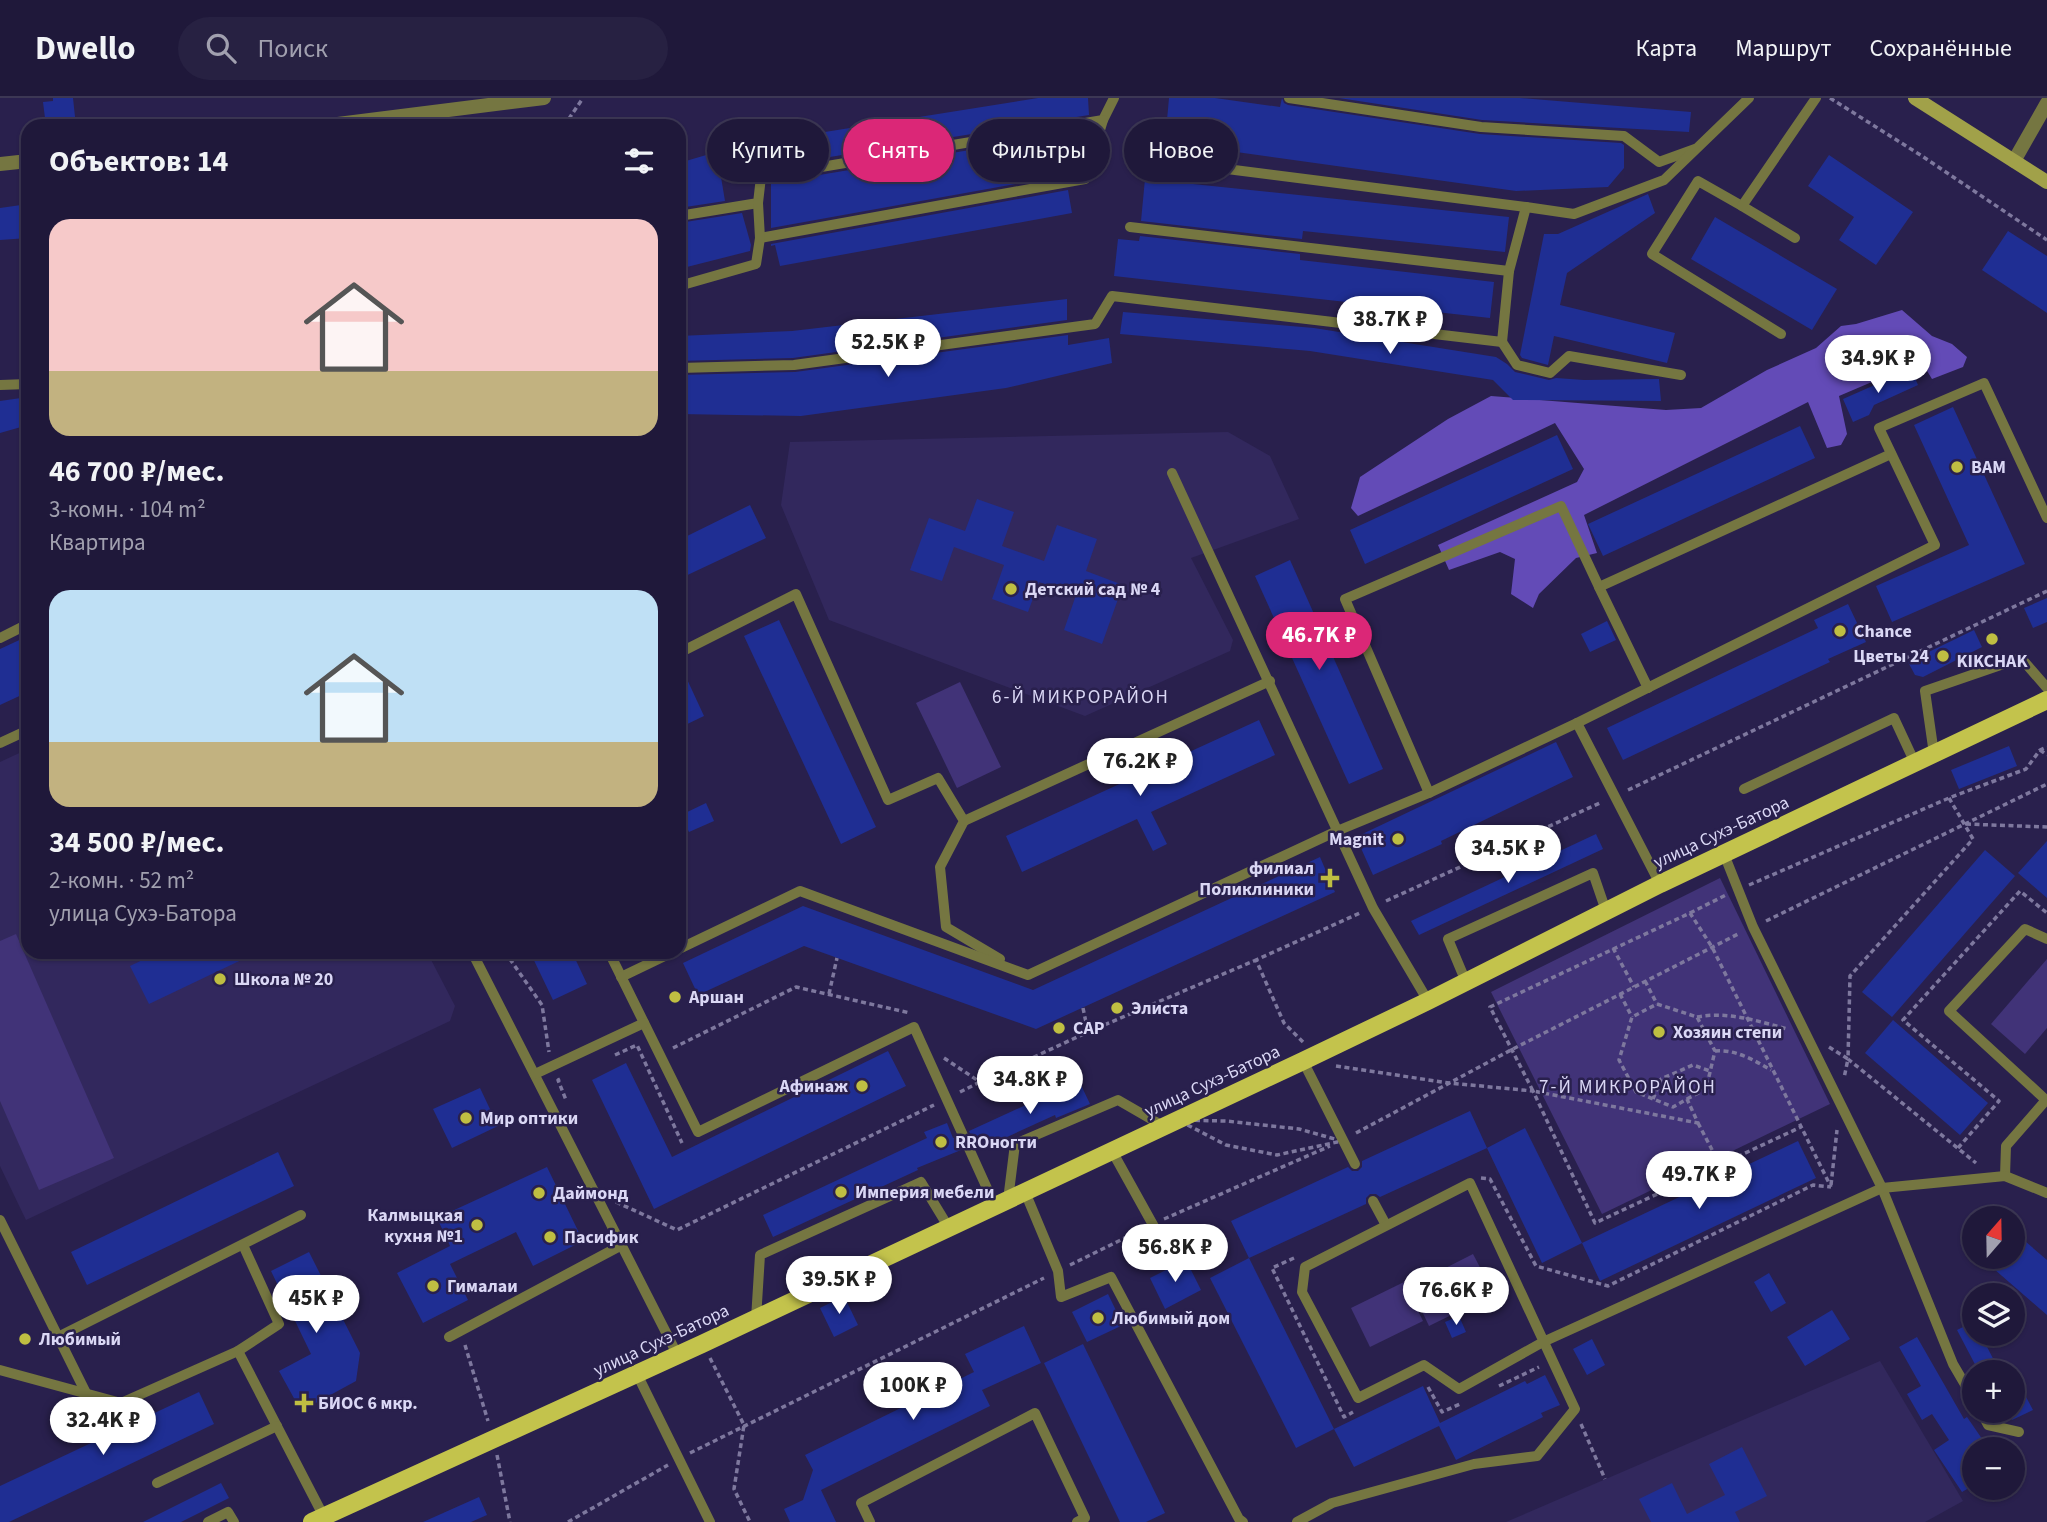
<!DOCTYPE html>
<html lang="ru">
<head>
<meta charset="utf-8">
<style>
  :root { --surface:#1f183a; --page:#272142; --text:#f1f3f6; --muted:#a1a0af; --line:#3c3754; --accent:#db2777 }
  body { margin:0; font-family:"Source Sans 3",sans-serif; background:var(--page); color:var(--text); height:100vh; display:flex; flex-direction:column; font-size:26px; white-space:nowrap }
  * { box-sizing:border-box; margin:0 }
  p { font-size:23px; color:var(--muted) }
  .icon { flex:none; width:38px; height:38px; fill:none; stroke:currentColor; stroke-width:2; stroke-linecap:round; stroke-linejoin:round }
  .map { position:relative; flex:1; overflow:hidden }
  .drawer { position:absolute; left:21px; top:21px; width:665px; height:840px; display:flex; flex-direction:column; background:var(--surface); border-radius:21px; box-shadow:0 2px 5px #0004,0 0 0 2px var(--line) }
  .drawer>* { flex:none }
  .banner { position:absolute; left:707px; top:21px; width:665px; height:63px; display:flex; gap:14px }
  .needle { width:46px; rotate:20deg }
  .controls { position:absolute; left:1962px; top:1108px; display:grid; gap:14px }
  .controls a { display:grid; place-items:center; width:63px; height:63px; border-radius:50%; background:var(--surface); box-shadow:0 2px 5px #0004,0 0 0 2px var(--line); font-size:35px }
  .price { position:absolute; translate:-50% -60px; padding:0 16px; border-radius:24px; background:#fff; color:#222; font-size:23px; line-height:46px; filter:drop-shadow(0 2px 4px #0008) }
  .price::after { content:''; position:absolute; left:50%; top:42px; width:21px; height:16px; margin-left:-10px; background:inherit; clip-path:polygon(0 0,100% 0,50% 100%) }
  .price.active { background:var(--accent); color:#fff }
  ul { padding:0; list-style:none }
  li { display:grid; align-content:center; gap:14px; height:371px; padding:0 28px }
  li span { display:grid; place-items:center; height:217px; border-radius:21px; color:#555 }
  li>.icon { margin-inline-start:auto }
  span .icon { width:126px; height:126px; fill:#fffc; stroke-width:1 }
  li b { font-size:30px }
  h2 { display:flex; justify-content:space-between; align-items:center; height:84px; padding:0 28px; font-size:30px }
  .pill { padding:0 24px; border-radius:32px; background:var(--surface); box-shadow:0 2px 5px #0004,0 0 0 2px var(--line); font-size:24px; line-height:63px }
  .pill.active { background:var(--accent); color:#fff }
  header { display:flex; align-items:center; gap:42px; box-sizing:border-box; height:98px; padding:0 35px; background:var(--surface); border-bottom:2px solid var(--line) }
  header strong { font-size:33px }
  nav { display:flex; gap:38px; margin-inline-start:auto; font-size:24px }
  .search { width:490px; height:63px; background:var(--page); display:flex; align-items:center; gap:18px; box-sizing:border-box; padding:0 24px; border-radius:38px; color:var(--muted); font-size:26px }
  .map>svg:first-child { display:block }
</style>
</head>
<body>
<header>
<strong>Dwello</strong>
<div class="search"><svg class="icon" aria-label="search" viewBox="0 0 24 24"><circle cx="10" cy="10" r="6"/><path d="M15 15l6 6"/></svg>Поиск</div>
<nav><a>Карта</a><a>Маршрут</a><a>Сохранённые</a></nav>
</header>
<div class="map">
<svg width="2047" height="1424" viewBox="0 0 2047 1424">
  <rect width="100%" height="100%" fill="#29204d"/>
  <g fill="#32285d">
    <path d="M1228,334L1270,358L1299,421L1191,460L1233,542L1230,553L1085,618L829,522L781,407L790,344Z"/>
    <path d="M28,651V854H427L455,908L450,923L26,1122L0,1068V664Z"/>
    <path d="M1880,1263L1963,1403L1925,1424H1506Z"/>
  </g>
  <g fill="#413378">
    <path d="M960,584L1001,669L957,690L916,605Z"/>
    <path d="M1720,780L1830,1006L1602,1116L1491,894Z"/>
    <path d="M16,836L114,1060L39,1092L0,1003V843Z"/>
    <path d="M2047,861V930L2025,956L1991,926Z"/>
    <path d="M1473,1156L1494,1196L1429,1228L1410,1188Z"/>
    <path d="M1404,1184L1423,1223L1370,1249L1351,1210Z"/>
  </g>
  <path fill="#634bb7" d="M1902,212L1932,238L1952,246L1967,259L1963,269L1932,281L1921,263L1839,298L1847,336L1841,347L1827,350L1808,304L1584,417L1597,455L1576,460L1539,496L1533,510L1511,496L1515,461L1500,454L1449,472L1438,447L1577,384L1584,371L1555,325L1358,418L1351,410L1360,379L1448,321L1491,298L1666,312L1701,310L1767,272L1816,250L1841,228L1856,226Z"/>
  <g fill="#1f2e93">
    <path d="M53,0H73L76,28H46L43,4L53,3Z"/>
    <path d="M1038,0H1088L1089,17L743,73L721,79L725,103L679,110V65L737,48Z"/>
    <path d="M1169,0H1215L1280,9L1282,0L1284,5L1288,7L1480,36L1621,45L1624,47V70L1608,89L1516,93L1165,44Z"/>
    <path d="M1339,0H1520L1691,14L1689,34L1482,22Z"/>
    <path d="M1066,36L1079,73L1065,75L1066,77L771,130V85Z"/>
    <path d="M1829,57L1913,114L1876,167L1839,142L1854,119L1808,88Z"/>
    <path d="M1145,81L1509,119L1505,154L1303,133L1302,141L1141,123Z"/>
    <path d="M1068,92L1072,115L780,168L775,147L771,148V146Z"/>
    <path d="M1648,96L1655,115L1567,175L1560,207L1675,235L1667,265L1554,238L1548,267L1522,260L1520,257L1544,136H1558Z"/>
    <path d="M28,106V140L0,142V110Z"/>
    <path d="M742,115L751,147L750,153L679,171V125Z"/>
    <path d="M1715,119L1837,191L1812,232L1691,161Z"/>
    <path d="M2008,133L2047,158V215L1982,172Z"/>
    <path d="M1140,138L1300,156V162L1494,184L1490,220L1114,178L1118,141L1139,143Z"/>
    <path d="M1067,201V222L793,260L679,263V238L792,233Z"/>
    <path d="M1123,214L1314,230L1496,259L1507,266L1515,274L1549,282L1556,280L1584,282L1658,281H1659L1661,303L1513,302L1493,282L1310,253L1120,236Z"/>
    <path d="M1068,237V247L1109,240L1112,265L1006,290L801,318L679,316V277L795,274Z"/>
    <path d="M1911,271L1918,287L1874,307L1869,317L1853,324L1843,301Z"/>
    <path d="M28,299V327L0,335V303Z"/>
    <path d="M1953,309L2025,466L1892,524L1876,488L1969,447L1914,327Z"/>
    <path d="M1800,328L1815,360L1603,458L1588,426Z"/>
    <path d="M1557,337L1573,371L1365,466L1350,432Z"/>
    <path d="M977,401L1014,414L1002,448L1044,463L1057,427L1097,441L1086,473L1123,487L1102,546L1064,532L1076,497L1039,484L1028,514L992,501L1004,467L954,449L942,483L910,472L929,420L965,433Z"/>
    <path d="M750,407L766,440L679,481V442Z"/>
    <path d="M1290,462L1383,671L1349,686L1255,478Z"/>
    <path d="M2047,500V524L2033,530L2024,510Z"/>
    <path d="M1848,506L1866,544L1828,561L1830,564L1623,662L1607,630L1818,530L1814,522Z"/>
    <path d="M779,522L876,729L841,746L744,538Z"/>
    <path d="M1607,523L1616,542L1590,554L1581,536Z"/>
    <path d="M1974,532L1982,549L1923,579L1915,577L1908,564Z"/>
    <path d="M28,538V594L0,607V551Z"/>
    <path d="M679,564L704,618L679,630Z"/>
    <path d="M1259,622L1275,657L1151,714L1167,746L1153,753L1137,721L1022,774L1006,738Z"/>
    <path d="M1556,644L1573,679L1441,743L1442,746L1373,777L1356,739Z"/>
    <path d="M2009,648L2017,668L1959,691L1951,672Z"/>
    <path d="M706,705L714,723L689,734L681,717Z"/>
    <path d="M1596,736L1603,751L1419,837L1411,823Z"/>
    <path d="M2047,743V800L2018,775Z"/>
    <path d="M1985,752L2015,778L1892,919L1862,894Z"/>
    <path d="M1320,759L1335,794L1036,931L804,848L698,897L683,865L803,808L1033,892Z"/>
    <path d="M159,854H258L149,906L130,868Z"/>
    <path d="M530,854H572L587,886L553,902Z"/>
    <path d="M1893,922L1988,1005L1960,1037L1865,955Z"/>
    <path d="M888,953L906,988L654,1111L592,982L626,965L672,1059Z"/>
    <path d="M1081,987L1090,1006L1056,1020L1055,1017L985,1049L982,1043L975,1046L969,1033L1043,999L1044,1002Z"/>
    <path d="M480,990L498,1028L452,1050L433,1011Z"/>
    <path d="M1470,1013L1487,1050L1380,1099L1376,1096H1370L1366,1100V1106L1249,1160L1231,1123L1348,1069L1352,1073H1358L1362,1069V1063Z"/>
    <path d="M947,1025L953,1040L956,1039L961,1052L917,1070L918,1072L773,1139L763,1117L927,1040L924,1034Z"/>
    <path d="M1525,1030L1582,1145L1542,1165L1487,1050Z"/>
    <path d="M1798,1043L1816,1080L1600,1183L1582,1145Z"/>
    <path d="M278,1054L294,1088L87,1187L71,1154Z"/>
    <path d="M547,1069L583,1143L533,1168L516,1134L450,1166L468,1202L423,1225L397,1175L450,1148L437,1120Z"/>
    <path d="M2012,1132L2047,1162V1217L1979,1158H2012Z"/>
    <path d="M309,1154L360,1255L356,1283L301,1313L279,1273L311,1256L271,1173Z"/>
    <path d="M1249,1160L1334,1331L1296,1350L1210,1180Z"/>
    <path d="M1186,1162L1201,1192L1165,1211L1150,1180Z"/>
    <path d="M1769,1175L1786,1205L1771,1214L1754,1184Z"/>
    <path d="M1108,1196L1123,1227L1087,1244L1072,1214Z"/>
    <path d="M844,1198L858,1227L834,1239L820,1210Z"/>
    <path d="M1832,1212L1850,1241L1805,1268L1787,1239Z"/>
    <path d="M1459,1218L1466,1234L1452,1240L1445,1224Z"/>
    <path d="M1971,1225L1974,1236H1977L1982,1247L1985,1245L2000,1274H1979L1957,1232Z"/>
    <path d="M1024,1228L1041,1265L982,1292L990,1308L821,1392L836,1424H790L784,1411L803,1402L813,1372L805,1357L974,1274L965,1256Z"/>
    <path d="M1917,1239L1964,1321L1967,1319L1989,1351H1974V1387L1962,1394L1934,1352L1949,1342L1932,1316L1922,1322L1907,1296L1921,1288L1899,1249Z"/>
    <path d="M1592,1241L1605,1267L1587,1277L1573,1251Z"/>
    <path d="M1083,1246L1165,1415L1146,1424H1120L1044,1265Z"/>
    <path d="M1545,1277L1560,1307L1541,1315L1543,1319L1456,1362L1439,1328L1354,1369L1334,1331L1423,1288L1440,1325L1525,1283L1527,1286Z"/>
    <path d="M199,1294L214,1326L9,1424H0V1388Z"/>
    <path d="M2025,1297L2033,1312L2012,1322V1304Z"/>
    <path d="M1742,1349L1767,1398L1735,1414L1740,1424H1651L1639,1401L1672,1385L1687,1416L1725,1397L1709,1366Z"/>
    <path d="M221,1385L229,1400L181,1424H143Z"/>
    <path d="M479,1399L487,1417L471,1424H423Z"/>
  </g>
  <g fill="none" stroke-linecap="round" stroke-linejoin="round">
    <g stroke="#7e789e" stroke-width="3.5" stroke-dasharray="5 3.5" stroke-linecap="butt">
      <path d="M1830,0L1922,58L2047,142"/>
      <path d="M564,28L583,0"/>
      <path d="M2040,652L2047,657"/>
      <path d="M1628,692L2047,493"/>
      <path d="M1949,700L1973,741L1850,878L1848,961L1976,1065"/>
      <path d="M1966,726L2047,729"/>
      <path d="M1749,787L1949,700L2026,671L2040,652L2047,649"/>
      <path d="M1386,803L1602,704"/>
      <path d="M1690,815L1726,797"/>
      <path d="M1766,823L2047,686"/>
      <path d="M1613,850L1634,889"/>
      <path d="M505,854L542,907L549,954"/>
      <path d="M1645,883L1657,906"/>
      <path d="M829,896L837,860"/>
      <path d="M1620,896L1632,919"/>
      <path d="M1083,910L1088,934L1256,862"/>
      <path d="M1697,919C1727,913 1758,923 1787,931"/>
      <path d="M1303,944L1284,925L1256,862L1360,815"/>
      <path d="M1829,949L1848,961L1844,980"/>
      <path d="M673,950L796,889L910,915"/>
      <path d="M1715,953C1735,951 1754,962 1771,972"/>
      <path d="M615,957L637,947L682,1045"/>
      <path d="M944,960L980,984L1088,934"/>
      <path d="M1336,968L1449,985L1533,993L1595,1125L1801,1029"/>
      <path d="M560,981L558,982L566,1002"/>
      <path d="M960,994L980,984"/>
      <path d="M1653,1001L1661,981L1693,967L1710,973"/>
      <path d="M1687,1001L1706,991L1715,953L1697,919L1657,906L1632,919L1619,962L1636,994L1673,1009L1687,1001L1698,1025L1533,993L1490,909L1690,815L1712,849L1831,1089"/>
      <path d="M1178,1022L1226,1023L1299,1031L1342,1043L1277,1057L1226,1047Z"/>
      <path d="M1698,1025L1720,1067"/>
      <path d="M1356,1035L1511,952L1740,835"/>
      <path d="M1958,1050L1999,1003L1903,922L2020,793L2047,815"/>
      <path d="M1481,1080L1490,1081L1536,1168L1608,1188L1813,1087L1831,1089"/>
      <path d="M1831,1087L1837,1032"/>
      <path d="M616,1104L677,1132L934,1007"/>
      <path d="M1164,1121L1330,1048"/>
      <path d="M1294,1160L1272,1170L1344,1319L1353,1314"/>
      <path d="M1070,1167L1141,1132"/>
      <path d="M465,1247L488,1323"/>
      <path d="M710,1260L744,1327L734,1391L750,1424"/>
      <path d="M1499,1288L1539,1269"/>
      <path d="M1428,1289L1442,1314L1460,1306"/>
      <path d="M1581,1326L1605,1381"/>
      <path d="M690,1355L1044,1180"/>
      <path d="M497,1357L510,1424"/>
      <path d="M568,1424L668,1367"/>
    </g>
    <g stroke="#757641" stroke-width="10">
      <path d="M1289,0L1481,29L1624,38L1659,64L1695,51"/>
      <path d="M1156,62L1526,109"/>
      <path d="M1742,108L1698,83L1652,156L1781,236"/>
      <path d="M679,118L758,105L761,79L1103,22L1114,0"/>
      <path d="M760,140L1085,81L1103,22"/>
      <path d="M1795,140L1742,108L1816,0"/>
      <path d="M1509,173L1526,109L1574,116L1664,82L1749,0"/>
      <path d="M679,188L756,166L760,140L758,105"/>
      <path d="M1502,244L1517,267L1550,275L1569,258L1681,277"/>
      <path d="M679,270L794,267L1095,226L1112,198L1502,244L1509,173L1130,129"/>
      <path d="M0,287L28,286"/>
      <path d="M1172,375L1373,810L1428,903"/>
      <path d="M1599,489L1648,590"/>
      <path d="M0,540L28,526"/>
      <path d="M679,555L796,496L888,702L938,680L964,723L940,769L946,829L1000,861"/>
      <path d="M1577,625L1660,786"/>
      <path d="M0,645L28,632"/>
      <path d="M1934,656L1925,593L2021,560L2047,590"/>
      <path d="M1744,691L1894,620L1915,665"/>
      <path d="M1429,695L1345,501L1561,408L1599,489L1891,356"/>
      <path d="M964,723L1270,583"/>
      <path d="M1724,756L1753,829L1882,1090L1953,1266L1974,1302"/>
      <path d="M679,851L800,793L1028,877L1337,733L1429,695L1577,625L1935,447L1879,330L1984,285L2047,420"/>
      <path d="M472,854L677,1256"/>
      <path d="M609,854L698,1034L914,929L995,1108"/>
      <path d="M621,879L673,854"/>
      <path d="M1466,884L1448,841L1593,775L1606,813"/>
      <path d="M1303,963L1355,1066"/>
      <path d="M535,976L644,925"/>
      <path d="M1112,1053L1167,1152"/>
      <path d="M2005,1078L2006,1048L2046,1002L1949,913L2025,831L2047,841"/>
      <path d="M1025,1094L1058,1173L1061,1199L1111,1179L1239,1421L1243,1424"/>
      <path d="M1008,1102L1015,1046L1118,1002L1163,1028"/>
      <path d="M1373,1103L1386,1127"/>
      <path d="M0,1122L86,1295"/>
      <path d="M756,1221L760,1157L921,1084L949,1130"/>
      <path d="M58,1239L301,1117"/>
      <path d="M449,1239L620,1148"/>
      <path d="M238,1253L279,1226L243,1147"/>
      <path d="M0,1272L121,1305L238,1253L324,1419"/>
      <path d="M637,1276L710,1424"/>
      <path d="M1980,1312L1988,1327L2019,1334"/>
      <path d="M157,1385L277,1328"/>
      <path d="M208,1424L228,1414L234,1424"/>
      <path d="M870,1424L861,1405L1035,1315L1085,1420L1077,1424"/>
      <path d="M1297,1424L1332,1405L1474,1366L1537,1358L1575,1311L1470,1085L1305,1169L1302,1194L1358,1300L1424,1267L1459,1291L1543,1244L1882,1090L2005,1078L2047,1095"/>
    </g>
    <g stroke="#757641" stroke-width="14">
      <path d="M322,28L544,0"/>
      <path d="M2014,63L2047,5"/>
      <path d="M0,66L28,63"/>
    </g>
    <path stroke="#a1a149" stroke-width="14" d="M1915,0L2047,84"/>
    <path stroke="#c3c34c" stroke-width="18" d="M312,1424L702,1246L1303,963L1428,903L1660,786L2047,602"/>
  </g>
  <g fill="#bfbe42" stroke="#29204d" stroke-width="2.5">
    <circle cx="1957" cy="369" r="7"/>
    <circle cx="1011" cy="491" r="7"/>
    <circle cx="1840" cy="533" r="7"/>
    <circle cx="1992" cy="541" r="7"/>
    <circle cx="1943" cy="558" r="7"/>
    <circle cx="1398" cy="741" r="7"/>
    <path d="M1326.5 769.5h7v7h7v7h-7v7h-7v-7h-7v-7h7z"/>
    <circle cx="220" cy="881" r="7"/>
    <circle cx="675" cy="899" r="7"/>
    <circle cx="1117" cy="910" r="7"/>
    <circle cx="1059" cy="930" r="7"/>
    <circle cx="1659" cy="934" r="7"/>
    <circle cx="862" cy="988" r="7"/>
    <circle cx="466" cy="1020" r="7"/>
    <circle cx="941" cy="1044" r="7"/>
    <circle cx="841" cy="1094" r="7"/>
    <circle cx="539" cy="1095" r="7"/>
    <circle cx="477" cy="1127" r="7"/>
    <circle cx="550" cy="1139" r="7"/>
    <circle cx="433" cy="1188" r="7"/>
    <circle cx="1098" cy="1220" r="7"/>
    <circle cx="25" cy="1241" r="7"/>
    <path d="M300.5 1294.5h7v7h7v7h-7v7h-7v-7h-7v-7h7z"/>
  </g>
  <g text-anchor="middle" stroke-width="5" stroke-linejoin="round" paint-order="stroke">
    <g font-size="18" font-weight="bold" fill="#dad7f5" stroke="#29204d" text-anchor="start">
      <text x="1971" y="375">ВАМ</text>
      <text x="1025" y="497">Детский сад № 4</text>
      <text x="1854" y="539">Chance</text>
      <text x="1929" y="564" text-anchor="end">Цветы 24</text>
      <text x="1992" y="569" text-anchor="middle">KIKCHAK</text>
      <text x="1384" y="747" text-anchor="end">Magnit</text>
      <text x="1314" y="776" text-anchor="end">филиал<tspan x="1314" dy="21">Поликлиники</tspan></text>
      <text x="234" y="887">Школа № 20</text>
      <text x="689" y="905">Аршан</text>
      <text x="1131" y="916">Элиста</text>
      <text x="1073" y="936">САР</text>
      <text x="1673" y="940">Хозяин степи</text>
      <text x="848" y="994" text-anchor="end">Афинаж</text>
      <text x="480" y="1026">Мир оптики</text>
      <text x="955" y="1050">RROногти</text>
      <text x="855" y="1100">Империя мебели</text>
      <text x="553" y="1101">Даймонд</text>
      <text x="463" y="1123" text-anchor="end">Калмыцкая<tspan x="463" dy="21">кухня №1</tspan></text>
      <text x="564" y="1145">Пасифик</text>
      <text x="447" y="1194">Гималаи</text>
      <text x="1112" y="1226">Любимый дом</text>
      <text x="39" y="1247">Любимый</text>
      <text x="318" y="1311">БИОС 6 мкр.</text>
    </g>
    <g font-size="18" fill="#dad7f5" stroke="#29204d">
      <text transform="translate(1721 734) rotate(-25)" y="6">улица Сухэ-Батора</text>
      <text transform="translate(1212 983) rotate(-25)" y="6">улица Сухэ-Батора</text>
      <text transform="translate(661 1242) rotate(-25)" y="6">улица Сухэ-Батора</text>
    </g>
    <g font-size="19" letter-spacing="2" fill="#dad7f5" stroke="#29204d">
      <text x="1081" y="605">6-Й МИКРОРАЙОН</text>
      <text x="1628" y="995">7-Й МИКРОРАЙОН</text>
    </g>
  </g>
</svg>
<div class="controls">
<a><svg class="needle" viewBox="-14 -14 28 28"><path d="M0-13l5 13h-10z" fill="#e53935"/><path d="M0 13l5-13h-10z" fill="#a1a0af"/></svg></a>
<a><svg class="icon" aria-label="layers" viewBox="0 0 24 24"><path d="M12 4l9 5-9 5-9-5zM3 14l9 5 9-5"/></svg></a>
<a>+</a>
<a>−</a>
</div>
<b class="price" style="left:1390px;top:258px">38.7K ₽</b>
<b class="price" style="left:888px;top:281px">52.5K ₽</b>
<b class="price" style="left:1878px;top:297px">34.9K ₽</b>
<b class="price active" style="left:1319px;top:574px">46.7K ₽</b>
<b class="price" style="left:1140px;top:700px">76.2K ₽</b>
<b class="price" style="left:1508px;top:787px">34.5K ₽</b>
<b class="price" style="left:1030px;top:1018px">34.8K ₽</b>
<b class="price" style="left:1699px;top:1113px">49.7K ₽</b>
<b class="price" style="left:1175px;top:1186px">56.8K ₽</b>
<b class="price" style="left:839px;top:1218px">39.5K ₽</b>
<b class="price" style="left:1456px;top:1229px">76.6K ₽</b>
<b class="price" style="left:316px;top:1237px">45K ₽</b>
<b class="price" style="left:913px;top:1324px">100K ₽</b>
<b class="price" style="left:103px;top:1359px">32.4K ₽</b>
<div class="banner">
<a class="pill">Купить</a>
<a class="pill active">Снять</a>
<a class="pill">Фильтры</a>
<a class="pill">Новое</a>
</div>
<section class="drawer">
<h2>Объектов: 14<svg class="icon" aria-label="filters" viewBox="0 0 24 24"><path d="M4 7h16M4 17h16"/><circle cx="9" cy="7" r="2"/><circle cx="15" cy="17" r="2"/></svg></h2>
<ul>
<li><span style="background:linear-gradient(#f6c9c9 70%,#c2b280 0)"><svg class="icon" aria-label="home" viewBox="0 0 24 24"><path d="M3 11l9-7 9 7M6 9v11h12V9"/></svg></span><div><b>46 700 ₽/мес.</b><p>3-комн. · 104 m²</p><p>Квартира</p></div></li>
<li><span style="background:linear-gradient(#bfe0f5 70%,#c2b280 0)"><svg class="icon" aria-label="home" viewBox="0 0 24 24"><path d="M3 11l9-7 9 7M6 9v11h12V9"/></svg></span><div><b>34 500 ₽/мес.</b><p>2-комн. · 52 m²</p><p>улица Сухэ-Батора</p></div></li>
</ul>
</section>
</div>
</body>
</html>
